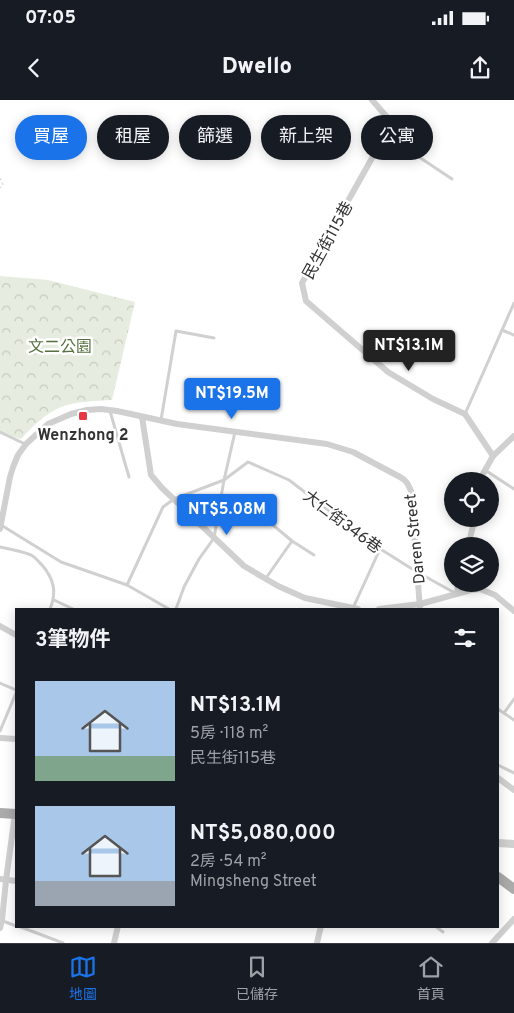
<!DOCTYPE html>
<html lang="zh-TW">
<head>
<meta charset="utf-8">
<style>
  :root { --surface:#171b24; --page:#20242c; --text:#f1f3f6; --muted:#9ea1a6; --line:#363941; --accent:#1a73e8 }
  body { margin:0; font-family:Overpass,"Noto Sans TC",sans-serif; background:var(--page); color:var(--text); height:100vh; display:flex; flex-direction:column; font-size:19px; white-space:nowrap }
  * { box-sizing:border-box; margin:0 }
  p { font-size:16px; color:var(--muted) }
  .icon { flex:none; width:28px; height:28px; fill:none; stroke:currentColor; stroke-width:2; stroke-linecap:round; stroke-linejoin:round }
  .map { position:relative; flex:1; overflow:hidden }
  .details { position:absolute; left:15px; top:508px; width:484px; height:320px; display:flex; flex-direction:column; background:var(--surface); border-radius:0px; box-shadow:0 2px 12px #0003 }
  .details>* { flex:none }
  .hud { position:absolute; left:15px; top:15px; width:485px; height:45px; display:flex; gap:10px }
  .fabs { position:absolute; left:444px; top:372px; display:grid; gap:10px }
  .fabs a { display:grid; place-items:center; width:55px; height:55px; border-radius:50%; background:var(--surface); box-shadow:0 2px 12px #0003; font-size:25px }
  .price { position:absolute; translate:-50% -42px; padding:0 11px; border-radius:5px; background:var(--accent); color:#fff; font-size:16px; line-height:32px; filter:drop-shadow(0 1px 2px #0008) }
  .price::after { content:''; position:absolute; left:50%; top:30px; width:15px; height:11px; margin-left:-8px; background:inherit; clip-path:polygon(0 0,100% 0,50% 100%) }
  .price.selected { background:#222; color:#fff }
  ul { padding:0; list-style:none }
  li { display:flex; align-items:center; gap:15px; height:125px; padding:0 20px }
  li span { display:grid; place-items:center; flex:none; width:140px; height:100px; border-radius:0px; color:#555 }
  li>.icon { margin-inline-start:auto }
  span .icon { width:60px; height:60px; fill:#fffc; stroke-width:1 }
  li b { font-size:21px }
  h2 { display:flex; justify-content:space-between; align-items:center; height:60px; padding:0 20px; font-size:21px }
  .tag { padding:0 18px; border-radius:22px; background:var(--surface); box-shadow:0 2px 12px #0003; font-size:18px; line-height:45px }
  .tag.selected { background:var(--accent); color:#fff }
  .status { display:flex; justify-content:space-between; align-items:center; height:35px; padding:0 25px; background:var(--surface); direction:ltr }
  .status svg { height:14px; fill:currentColor }
  header { display:flex; justify-content:space-between; align-items:center; height:65px; padding:0 20px; background:var(--surface); font-size:22px; font-weight:800 }
  .menu { display:flex; justify-content:space-around; align-items:center; height:70px; border-top:1px solid var(--line); background:var(--surface); font-size:14px; color:var(--muted) }
  .menu a { display:grid; justify-items:center; gap:2px }
  .menu .selected { color:var(--accent) }
  .map>svg:first-child { display:block }
</style>
</head>
<body>
<div class="status"><b>07:05</b><svg viewBox="0 0 49 12"><path d="M0 12V9h3v3zM5 12V6h3v6zM10 12V3h3v9zM15 12V0h3v12zM26 1h20v11H26zM47 4h2v5h-2z"/></svg></div>
<header><svg class="icon" aria-label="back" viewBox="0 0 24 24"><path d="M15 5l-7 7 7 7"/></svg>Dwello<svg class="icon" aria-label="share" viewBox="0 0 24 24"><path d="M12 15V3M7 8l5-5 5 5M5 13v7h14v-7"/></svg></header>
<div class="map">
<svg width="514" height="843" viewBox="0 0 514 843">
  <defs>
    <pattern id="forest-crowns" width="20" height="18" patternUnits="userSpaceOnUse" patternTransform="scale(1.25)"><rect width="20" height="18" fill="#e6ecdf"/><path d="M2 6a3 3 0 1 1 6 0M12 15a3 3 0 1 1 6 0" fill="none" stroke="#c6cbc0"/></pattern>
  </defs>
  <rect width="100%" height="100%" fill="#fff"/>
  <path fill="url(#forest-crowns)" d="M0,176L48,180L135,202L112,300C95,301 77,301 61,307C46,313 31,328 21,339L0,333Z"/>
  <g fill="none" stroke-linecap="round" stroke-linejoin="round">
    <path stroke="#cdcdcd" stroke-width="1" stroke-dasharray="2.5 2.5" stroke-linecap="butt" d="M0,78L3,85L0,88"/>
    <g stroke="#d0d0d0" stroke-width="3">
      <path d="M386,35L452,79"/>
      <path d="M502,230L514,235"/>
      <path d="M110,311L129,377"/>
      <path d="M465,314L514,203"/>
      <path d="M161,320L176,231L214,238"/>
      <path d="M0,332L25,344"/>
      <path d="M485,370L514,389"/>
      <path d="M254,409L292,441L266,478"/>
      <path d="M1,425L61,462L127,485L169,509"/>
      <path d="M292,441L314,455"/>
      <path d="M0,447C10,449 21,451 31,455C35,457 39,462 42,465C54,479 57,492 50,509"/>
      <path d="M127,485L163,407L174,399L224,380L248,362L289,380L374,445L417,472L455,493"/>
      <path d="M54,500L73,509"/>
      <path d="M353,508L380,449"/>
      <path d="M176,509L184,487L199,459L214,438L224,380L235,332"/>
      <path d="M0,583L16,590"/>
      <path d="M498,609L514,620"/>
      <path d="M504,613L514,599"/>
      <path d="M0,631L16,593"/>
      <path d="M498,665L514,673"/>
      <path d="M3,821L16,826"/>
      <path d="M18,826L63,843"/>
      <path d="M435,826L443,832"/>
    </g>
    <g stroke="#d0d0d0" stroke-width="6">
      <path d="M372,0L387,17L390,26L302,183L306,201L388,272L433,299L465,314L493,356"/>
      <path d="M142,317L151,375L162,388L244,466L266,479L278,486L305,498L358,509"/>
      <path d="M479,381L493,356L514,336"/>
      <path d="M0,429L10,377L13,367L18,355L26,344L48,324L71,314L87,310L101,309L117,311L177,324L327,344L353,352L400,377C406,380 408,384 411,391L420,509"/>
      <path d="M468,446L474,422V419"/>
      <path d="M457,494L458,484"/>
      <path d="M379,509L420,504L471,490L480,489L495,495L514,511"/>
      <path d="M0,526L16,535"/>
      <path d="M0,638L16,639"/>
      <path d="M498,678L514,690"/>
      <path d="M0,779L16,781"/>
      <path d="M0,828L2,820L6,780L15,714"/>
      <path d="M114,843L118,826"/>
      <path d="M317,843L321,826"/>
      <path d="M492,843L514,819"/>
    </g>
    <path stroke="#d0d0d0" stroke-width="8" d="M498,743L514,744"/>
    <g stroke="#ababab" stroke-width="10">
      <path d="M0,713L16,714"/>
      <path d="M498,777L514,789"/>
    </g>
  </g>
  <rect fill="#e63946" stroke="#fff" stroke-width="2" x="78" y="311" width="10" height="10" rx="2.5"/>
  <g text-anchor="middle" stroke-width="5" stroke-linejoin="round" paint-order="stroke">
    <g font-size="16" fill="#333" stroke="#fff">
      <text transform="translate(327 140) rotate(-61)" y="6">民生街115巷</text>
      <text transform="translate(343 421) rotate(37)" y="6">大仁街346巷</text>
      <text transform="translate(414 439) rotate(-96)" y="6">Daren Street</text>
    </g>
    <g font-size="16" fill="#56703f" stroke="#fff">
      <text x="60" y="252">文二公園</text>
    </g>
    <g font-size="16" font-weight="bold" fill="#333" stroke="#fff">
      <text x="83" y="340">Wenzhong 2</text>
    </g>
  </g>
</svg>
<div class="fabs">
<a><svg class="icon" aria-label="locate" viewBox="0 0 24 24"><circle cx="12" cy="12" r="6"/><path d="M12 2v4M12 18v4M2 12h4M18 12h4"/></svg></a>
<a><svg class="icon" aria-label="layers" viewBox="0 0 24 24"><path d="M12 4l9 5-9 5-9-5zM3 14l9 5 9-5"/></svg></a>
</div>
<b class="price selected" style="left:409px;top:272px">NT$13.1M</b>
<b class="price" style="left:232px;top:320px">NT$19.5M</b>
<b class="price" style="left:227px;top:436px">NT$5.08M</b>
<div class="hud">
<a class="tag selected">買屋</a>
<a class="tag">租屋</a>
<a class="tag">篩選</a>
<a class="tag">新上架</a>
<a class="tag">公寓</a>
</div>
<section class="details">
<h2>3筆物件<svg class="icon" aria-label="filters" viewBox="0 0 24 24"><path d="M4 7h16M4 17h16"/><circle cx="9" cy="7" r="2"/><circle cx="15" cy="17" r="2"/></svg></h2>
<ul>
<li><span style="background:linear-gradient(#a9c7e8 75%,#7fa58c 0)"><svg class="icon" aria-label="home" viewBox="0 0 24 24"><path d="M3 11l9-7 9 7M6 9v11h12V9"/></svg></span><div><b>NT$13.1M</b><p>5房 · 118 m²</p><p>民生街115巷</p></div></li>
<li><span style="background:linear-gradient(#a9c7e8 75%,#9aa5b1 0)"><svg class="icon" aria-label="home" viewBox="0 0 24 24"><path d="M3 11l9-7 9 7M6 9v11h12V9"/></svg></span><div><b>NT$5,080,000</b><p>2房 · 54 m²</p><p>Mingsheng Street</p></div></li>
</ul>
</section>
</div>
<nav class="menu">
<a class="selected"><svg class="icon" aria-label="map" viewBox="0 0 24 24"><path d="M3 6l6-2 6 2 6-2v14l-6 2-6-2-6 2zM9 4v14M15 6v14"/></svg>地圖</a>
<a><svg class="icon" aria-label="saved" viewBox="0 0 24 24"><path d="M7 4h10v16l-5-4-5 4z"/></svg>已儲存</a>
<a><svg class="icon" aria-label="home" viewBox="0 0 24 24"><path d="M3 11l9-7 9 7M6 9v11h12V9"/></svg>首頁</a>
</nav>
</body>
</html>
